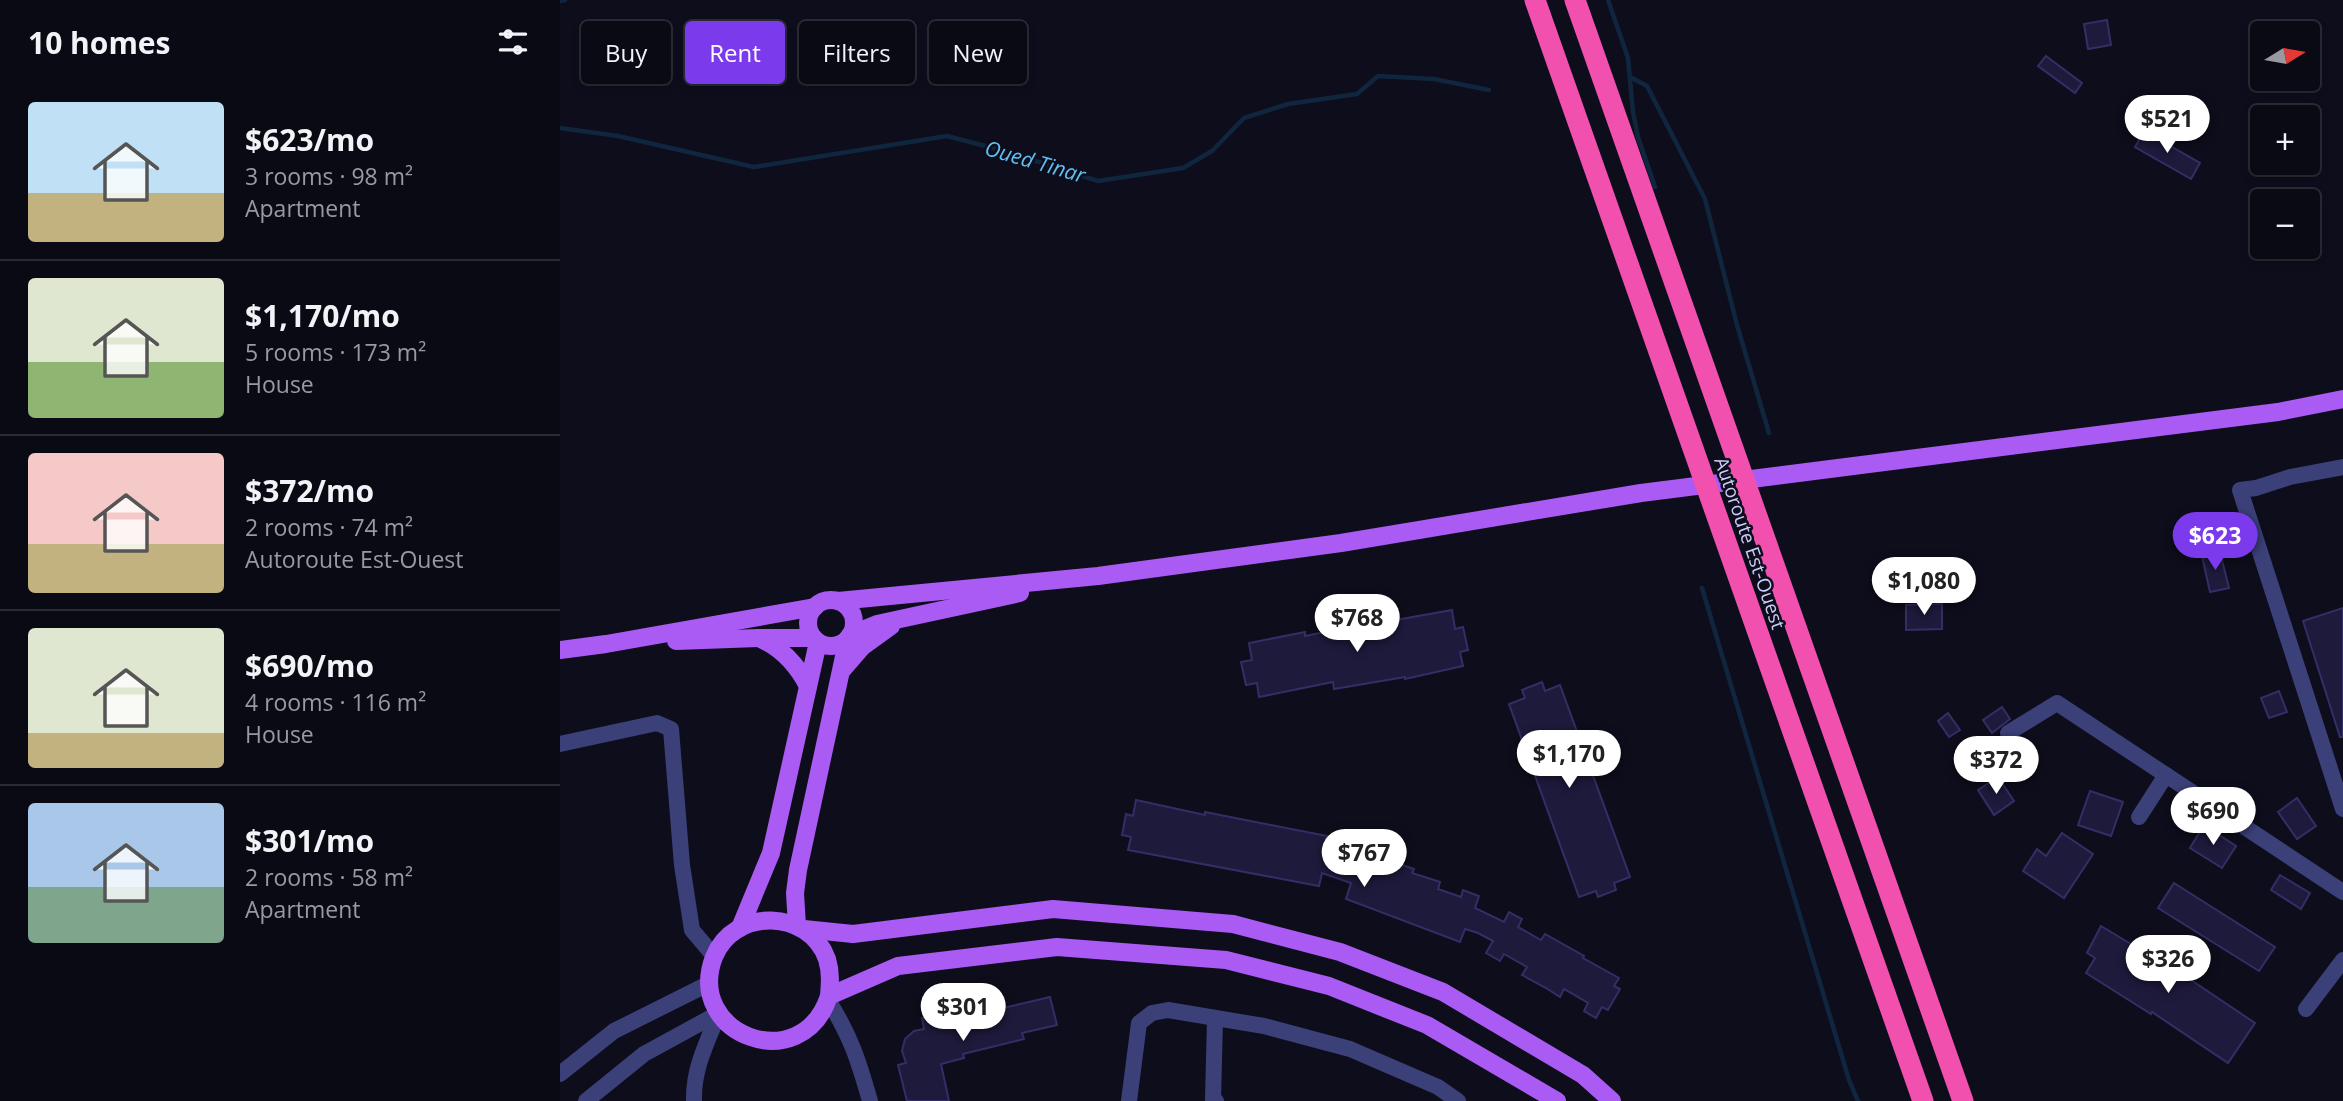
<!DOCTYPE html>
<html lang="en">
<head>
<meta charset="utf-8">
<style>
  :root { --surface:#0a0a15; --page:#181822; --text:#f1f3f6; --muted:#999aa0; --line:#2a2b34; --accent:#7c3aed }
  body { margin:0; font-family:"Open Sans",sans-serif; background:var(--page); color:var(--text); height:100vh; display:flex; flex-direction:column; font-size:26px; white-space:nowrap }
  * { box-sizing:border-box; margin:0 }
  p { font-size:23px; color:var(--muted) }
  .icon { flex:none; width:38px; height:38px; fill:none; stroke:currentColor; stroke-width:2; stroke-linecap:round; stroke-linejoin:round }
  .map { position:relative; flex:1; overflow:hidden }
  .details { display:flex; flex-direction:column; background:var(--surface); width:560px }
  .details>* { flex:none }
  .guide { position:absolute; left:21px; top:21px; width:665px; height:63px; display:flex; gap:14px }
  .needle { width:46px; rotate:79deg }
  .tools { position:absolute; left:1690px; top:21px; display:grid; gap:14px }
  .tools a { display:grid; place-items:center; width:70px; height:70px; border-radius:7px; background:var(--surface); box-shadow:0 4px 10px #0003,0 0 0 2px var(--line); font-size:35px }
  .price { position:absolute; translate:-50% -60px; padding:0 16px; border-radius:24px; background:#fff; color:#222; font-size:23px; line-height:46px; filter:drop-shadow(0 2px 4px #0008) }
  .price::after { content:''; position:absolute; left:50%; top:42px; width:21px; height:16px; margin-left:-10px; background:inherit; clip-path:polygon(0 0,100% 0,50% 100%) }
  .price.on { background:var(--accent); color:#fff }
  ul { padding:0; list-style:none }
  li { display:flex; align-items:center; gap:21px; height:175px; padding:0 28px }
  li+li { border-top:2px solid var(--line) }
  li span { display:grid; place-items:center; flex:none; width:196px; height:140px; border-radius:7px; color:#555 }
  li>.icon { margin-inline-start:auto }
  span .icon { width:84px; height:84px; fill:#fffc; stroke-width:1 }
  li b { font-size:30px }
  h2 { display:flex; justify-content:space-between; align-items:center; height:84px; padding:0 28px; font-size:30px }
  .chip { padding:0 24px; border-radius:7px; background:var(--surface); box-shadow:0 4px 10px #0003,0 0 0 2px var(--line); font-size:24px; line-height:63px }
  .chip.on { background:var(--accent); color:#fff }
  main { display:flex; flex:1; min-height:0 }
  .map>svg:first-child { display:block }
</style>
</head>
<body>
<main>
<section class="details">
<h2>10 homes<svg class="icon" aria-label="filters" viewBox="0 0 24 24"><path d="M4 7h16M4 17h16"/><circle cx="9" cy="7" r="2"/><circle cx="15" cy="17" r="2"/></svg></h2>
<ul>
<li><span style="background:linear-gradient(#bfe0f5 65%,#c2b280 0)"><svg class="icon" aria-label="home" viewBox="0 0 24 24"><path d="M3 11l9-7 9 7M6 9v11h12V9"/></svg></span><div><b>$623/mo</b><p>3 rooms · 98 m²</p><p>Apartment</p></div></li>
<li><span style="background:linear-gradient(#dfe7d0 60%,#8fb573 0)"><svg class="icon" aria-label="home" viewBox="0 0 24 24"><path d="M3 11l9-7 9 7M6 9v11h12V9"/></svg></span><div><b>$1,170/mo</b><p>5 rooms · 173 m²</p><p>House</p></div></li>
<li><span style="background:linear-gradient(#f6c9c9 65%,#c2b280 0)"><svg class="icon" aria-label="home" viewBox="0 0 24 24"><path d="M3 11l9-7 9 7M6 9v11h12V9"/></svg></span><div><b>$372/mo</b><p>2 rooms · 74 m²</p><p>Autoroute Est-Ouest</p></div></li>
<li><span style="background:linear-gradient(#dfe7d0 75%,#c2b280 0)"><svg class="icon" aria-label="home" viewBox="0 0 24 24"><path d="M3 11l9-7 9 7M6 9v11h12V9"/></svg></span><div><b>$690/mo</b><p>4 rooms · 116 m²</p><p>House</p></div></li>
<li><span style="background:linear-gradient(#a9c7e8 60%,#7fa58c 0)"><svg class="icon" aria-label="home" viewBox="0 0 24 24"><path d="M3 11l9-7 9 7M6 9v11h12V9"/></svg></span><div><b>$301/mo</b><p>2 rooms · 58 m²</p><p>Apartment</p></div></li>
</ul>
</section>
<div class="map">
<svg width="1783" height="1101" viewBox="0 0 1783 1101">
  <rect width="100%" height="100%" fill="#0e0d1c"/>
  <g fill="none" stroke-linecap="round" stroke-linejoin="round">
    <g stroke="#0f263e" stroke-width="4.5">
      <path d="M1048,0L1068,58L1073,112L1078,137L1095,187"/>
      <path d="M0,1L5,0"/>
      <path d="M1070,77L1087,86L1145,199L1177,325L1209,433"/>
      <path d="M0,128L58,136L194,167L387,136L448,152L538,181L623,168L652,151L684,118L728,104L797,94L818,76L874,79L929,90"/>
      <path d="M1142,588L1289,1080L1298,1101"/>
    </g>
  </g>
  <g fill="#1e1a3c" stroke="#332e66" stroke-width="2">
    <path d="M1547,20L1551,45L1528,49L1524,24Z"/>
    <path d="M1486,56L1522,83L1515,93L1478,66Z"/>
    <path d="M1584,131L1640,163L1631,179L1575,147Z"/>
    <path d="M1660,552L1669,588L1650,592L1642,556Z"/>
    <path d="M1382,604V629L1346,630V605Z"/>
    <path d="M1783,608V737H1780L1743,621Z"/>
    <path d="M892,610L895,629L903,627L908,650L900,652L903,666L845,679V677L774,689L773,682L699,697L697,683L686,685L681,662L692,660L689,643L745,632V636L819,621V623Z"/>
    <path d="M982,682L985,691L1000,685L1070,877L1054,883L1056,890L1038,897L1036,891L1019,897L949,704L965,698L962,690Z"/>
    <path d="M1719,691L1727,712L1709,718L1701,698Z"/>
    <path d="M1442,707L1450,719L1432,733L1423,720Z"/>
    <path d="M1388,713L1400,730L1389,737L1378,721Z"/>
    <path d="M1438,777L1454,801L1434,815L1418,790Z"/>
    <path d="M1530,791L1563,802L1551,836L1518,825Z"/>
    <path d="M1737,798L1756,826L1737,839L1718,812Z"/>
    <path d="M576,800L645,815V812L767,836L764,849L800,862L804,849L823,855L822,858L854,869L852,873L880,882L878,889L901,897L903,890L919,896L915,908L944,922L949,912L962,919L958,927L981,940L985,934L1024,956L1023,958L1059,978L1054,986L1060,989L1048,1010L1042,1007L1036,1018L1024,1011L1028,1003L1004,989L1000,997L986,988L962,975L967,967L944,954L940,961L926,953L933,941L918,933L905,929L900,942L786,899L791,883L762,873L759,886L568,850L571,837L562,835L566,814L573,816Z"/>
    <path d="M1644,825L1676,846L1662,868L1630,848Z"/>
    <path d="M1502,833L1533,854L1504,898L1463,871L1477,849L1486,856Z"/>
    <path d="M1720,875L1750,893L1741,909L1711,890Z"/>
    <path d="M1614,883L1715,947L1699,971L1598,908Z"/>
    <path d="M1541,926L1631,980L1695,1023L1668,1063L1592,1012L1591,1014L1526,973L1535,958L1527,953Z"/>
    <path d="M490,997L497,1025L462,1033L464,1039L403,1054L404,1058L381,1064L389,1101H347L338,1065L346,1063L342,1051L345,1039L354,1031L364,1029L362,1018L391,1011L393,1020Z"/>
  </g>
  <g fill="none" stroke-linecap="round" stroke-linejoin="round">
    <g stroke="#3b4078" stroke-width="16">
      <path d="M1783,467L1730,477L1696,488L1680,490L1783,809"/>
      <path d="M1448,733L1497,703L1783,892"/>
      <path d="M0,744L97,723L111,729L122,865L132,930L154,956"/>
      <path d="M1579,817L1606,775"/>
      <path d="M268,1000C291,1037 298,1059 310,1101"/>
      <path d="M1746,1009L1783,960"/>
      <path d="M655,1019L653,1100L656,1101"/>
      <path d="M0,1074L54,1031L150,983"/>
      <path d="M26,1101L84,1054L159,1013"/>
      <path d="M134,1101C133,1069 147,1042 159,1013"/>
      <path d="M569,1101L579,1023L592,1013L608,1010L704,1026L790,1049L878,1087L898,1101"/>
    </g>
    <g stroke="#aa5bf3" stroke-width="18">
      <circle cx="271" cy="623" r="23"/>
      <path d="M278,601L538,576L781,543L1081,493L1718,412L1783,399"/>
      <path d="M290,635L317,624L460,593"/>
      <path d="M201,639C223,649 237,665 248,686"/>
      <path d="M116,641L198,638H254"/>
      <path d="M0,650L46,644L255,607"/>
      <path d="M282,670L302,647L331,626"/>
      <path d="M237,926L235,893L238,870L288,638"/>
      <path d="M180,928L211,853L258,642"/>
      <path d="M244,929L293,934L493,909L673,924L780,952L883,992L1023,1075L1052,1101"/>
      <path d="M269,996C270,984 271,972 267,959C249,909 174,907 154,957C124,1035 242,1079 269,996L338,966L497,947L666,960L769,986L867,1025L997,1101"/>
    </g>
    <g stroke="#f250af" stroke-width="21">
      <path d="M975,0L1363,1101"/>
      <path d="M1015,0L1403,1101"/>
    </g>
  </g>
  <g text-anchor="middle" stroke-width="5" stroke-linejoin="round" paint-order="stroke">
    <g font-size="19" fill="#ccccfb" stroke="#0e0d1c">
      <text transform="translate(1190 543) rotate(71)" y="7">Autoroute Est-Ouest</text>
    </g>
    <g font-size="21" font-style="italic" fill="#62c0f3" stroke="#0e0d1c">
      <text transform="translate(475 162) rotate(16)" y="7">Oued Tinar</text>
    </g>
  </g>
</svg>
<div class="tools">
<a><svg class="needle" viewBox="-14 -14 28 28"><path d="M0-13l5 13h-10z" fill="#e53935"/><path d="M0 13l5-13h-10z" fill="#999aa0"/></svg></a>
<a>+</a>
<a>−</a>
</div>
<b class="price" style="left:1607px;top:155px">$521</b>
<b class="price on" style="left:1655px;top:572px">$623</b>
<b class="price" style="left:1364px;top:617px">$1,080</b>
<b class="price" style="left:797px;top:654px">$768</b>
<b class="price" style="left:1009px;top:790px">$1,170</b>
<b class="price" style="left:1436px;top:796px">$372</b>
<b class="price" style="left:1653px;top:847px">$690</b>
<b class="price" style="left:804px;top:889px">$767</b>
<b class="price" style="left:1608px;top:995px">$326</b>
<b class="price" style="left:403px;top:1043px">$301</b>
<div class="guide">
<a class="chip">Buy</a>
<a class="chip on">Rent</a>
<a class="chip">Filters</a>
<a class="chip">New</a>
</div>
</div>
</main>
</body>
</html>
